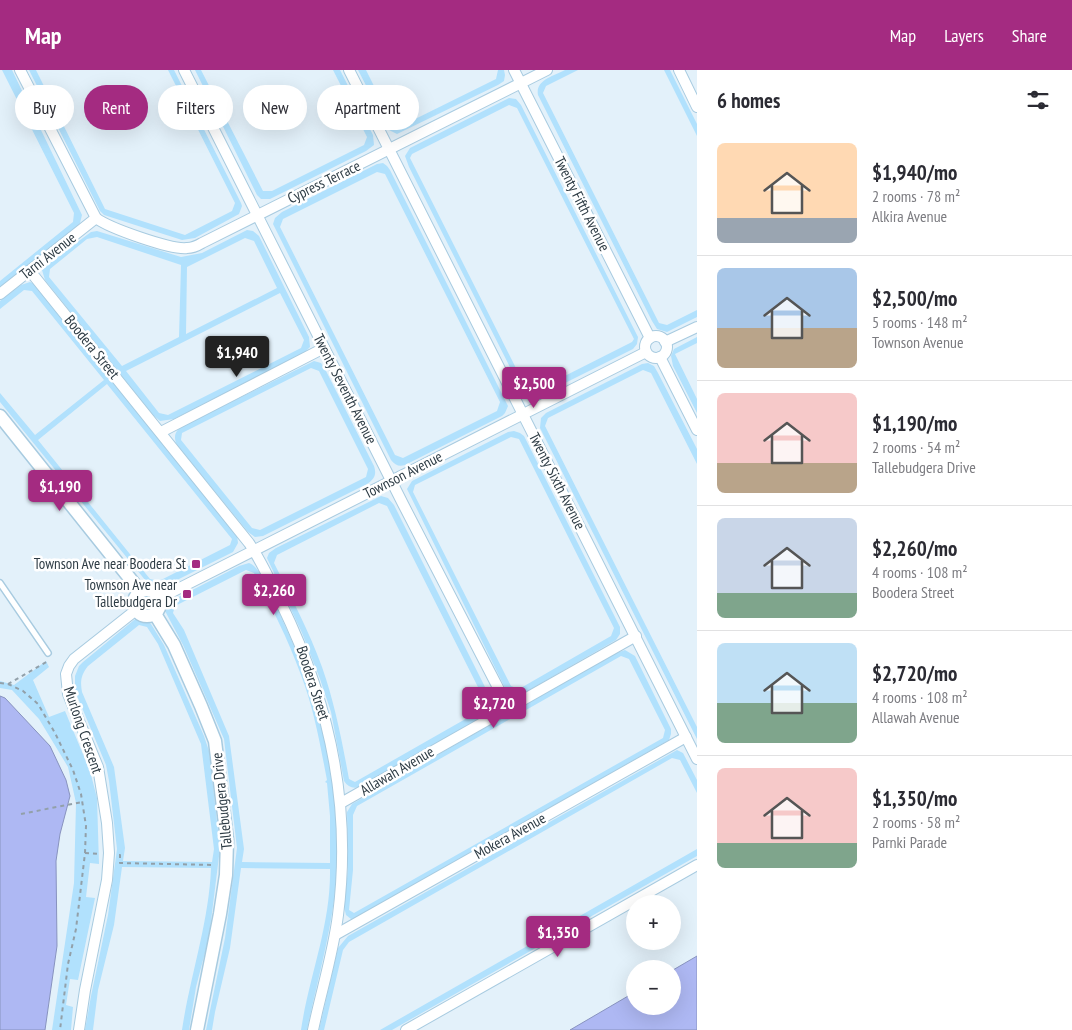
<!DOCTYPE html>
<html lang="en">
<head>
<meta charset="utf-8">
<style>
  :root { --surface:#fff; --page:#f2f2f3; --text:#2b2b33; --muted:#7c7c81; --line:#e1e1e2; --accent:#a42b81 }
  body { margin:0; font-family:"PT Sans Narrow",sans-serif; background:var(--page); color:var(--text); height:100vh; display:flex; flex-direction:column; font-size:19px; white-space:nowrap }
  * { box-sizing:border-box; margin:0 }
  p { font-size:16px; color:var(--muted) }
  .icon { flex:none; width:28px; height:28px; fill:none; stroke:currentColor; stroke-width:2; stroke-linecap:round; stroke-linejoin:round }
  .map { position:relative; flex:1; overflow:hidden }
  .sheet { display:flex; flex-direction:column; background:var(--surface); width:375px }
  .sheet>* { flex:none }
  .hud { position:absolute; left:15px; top:15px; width:475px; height:45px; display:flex; gap:10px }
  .fabs { position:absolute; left:626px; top:825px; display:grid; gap:10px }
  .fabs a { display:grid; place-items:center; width:55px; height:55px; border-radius:50%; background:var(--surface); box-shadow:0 5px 20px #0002; font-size:25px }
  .price { position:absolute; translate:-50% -42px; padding:0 11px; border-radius:5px; background:var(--accent); color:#fff; font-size:16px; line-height:32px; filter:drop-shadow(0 1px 2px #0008) }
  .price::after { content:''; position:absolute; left:50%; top:30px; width:15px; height:11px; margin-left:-8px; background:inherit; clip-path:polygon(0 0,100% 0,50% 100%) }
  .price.selected { background:#222; color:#fff }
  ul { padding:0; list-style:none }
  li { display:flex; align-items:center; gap:15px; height:125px; padding:0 20px }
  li+li { border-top:1px solid var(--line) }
  li span { display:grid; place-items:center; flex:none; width:140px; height:100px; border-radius:8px; color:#555 }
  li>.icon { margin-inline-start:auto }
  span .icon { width:60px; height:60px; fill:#fffc; stroke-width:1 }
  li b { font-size:21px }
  h2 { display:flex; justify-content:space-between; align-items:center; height:60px; padding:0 20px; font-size:21px }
  .chip { padding:0 18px; border-radius:22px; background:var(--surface); box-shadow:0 5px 20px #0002; font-size:18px; line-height:45px }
  .chip.selected { background:var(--accent); color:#fff }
  header { display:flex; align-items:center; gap:30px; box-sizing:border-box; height:70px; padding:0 25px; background:var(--accent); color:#fff }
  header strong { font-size:24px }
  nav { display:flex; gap:28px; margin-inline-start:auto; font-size:18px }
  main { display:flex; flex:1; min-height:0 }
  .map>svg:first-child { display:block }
</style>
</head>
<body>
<header>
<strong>Map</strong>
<nav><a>Map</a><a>Layers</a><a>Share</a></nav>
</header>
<main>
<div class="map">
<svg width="697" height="960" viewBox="0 0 697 960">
  <rect width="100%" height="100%" fill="#e3f1fa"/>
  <g fill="#b1e1fd" fill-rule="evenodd">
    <path d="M2,0H12L82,145L80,153L75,158L0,218V211L73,152L74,143Z"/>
    <path d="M29,0H36L105,139L185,165L232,141L235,133L168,0H174L241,133L242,136L239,144L195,168L182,170L104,145L100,141Z"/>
    <path d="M195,0H201L263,121H272L364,75L367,67L333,0H340L373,65L374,75L366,81L270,129H261L257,125Z"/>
    <path d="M358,0H366L393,54L401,56L496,9L498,0H504L505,5L504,11L498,15L397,64L389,60Z"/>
    <path d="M565,0H578L546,16L543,23L659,253L667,255L697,240V247L667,262L657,259L652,251L538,25C535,10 554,6 565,0Z"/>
    <path d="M664,0H670L697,54V66Z"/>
    <path d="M509,28L516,29L521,35L638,267L637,274L633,279L533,329L527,328L522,321L409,97L405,86L410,78ZM509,35L517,38L634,269L632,272L533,322L527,320L410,88L412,84Z"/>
    <path d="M383,93L387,96L390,100L508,336L505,343L502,346L405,395C399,397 395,395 391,390L273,154L275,148L282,142L377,94ZM377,102L385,104L500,332L497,341L403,388L395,385L280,157L283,149Z"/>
    <path d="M247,160L253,161L259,166L309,267L310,277L305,282L174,349L160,351L153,345L45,210L42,200L49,193L91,162L97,161L181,187L202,183ZM97,167L181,195L179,267L122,296L49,207L50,199L87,169ZM245,168L254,171L277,218L186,264L187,197ZM280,223L304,270L301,278L168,345L159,343L126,301Z"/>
    <path d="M30,212L36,215L237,465L238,473L233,482L163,517L150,516L0,332V323L35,365L104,310L32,221L24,220L0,239V231L21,215ZM107,314L232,469L230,475L159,511L150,509L38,370Z"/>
    <path d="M697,267V273L675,284L697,329V343L673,296L671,286L674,279Z"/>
    <path d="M314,291L321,293L325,299L374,396C377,405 374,409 367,414L263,466L255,467L248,462L177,375C173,367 175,360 183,356ZM311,298L319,301L368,399L366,407L260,460L252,458L181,370L182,363Z"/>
    <path d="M648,293L654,296L658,303L697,379V394L651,303L643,300L548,348L545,356L697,657V669L540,358L541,348L546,343L642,294Z"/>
    <path d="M514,361L520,363L524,366L620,557V564L616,570L524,623L516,625L506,620L407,419L412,411L508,362ZM511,367L519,369L614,558L611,566L519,619L511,616L413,422L415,415Z"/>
    <path d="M381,426L388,428L394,435L493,633L491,641L482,647L359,717C353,719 348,717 344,711L331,642L320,609L302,563L267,488L269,483L276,478ZM379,433L387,436L485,631L483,639L355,712L349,709C342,671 335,634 322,597C309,561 291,527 274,493L277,485Z"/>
    <path d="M249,493C262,497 276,535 281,547C323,635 346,733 334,830C328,874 316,917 307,960H301C309,906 331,855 330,799L241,798L230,878L215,942L212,960H206L225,868L237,778L224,669L183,575L164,539L167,533L239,496ZM246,500L254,503C271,536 288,569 301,605C314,639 320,674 327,710L325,712L327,713L330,746V793L242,792L244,779L229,666L184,560L173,543L175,536Z"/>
    <path d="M140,549H144L151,554L164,575L204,666L209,681L220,778L209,867L196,917L189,960H182C190,906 209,852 211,798L122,797L114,855L98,920L93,960H85L91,926L108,845L117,779L109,711L106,695L75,621V606L79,596L83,592L134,550ZM139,555L147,557L158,574L201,674L214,779L212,792L123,791L125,778L114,697L82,622C80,611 81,605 88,596Z"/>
    <path d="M625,580L635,586L671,659V664L669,670L356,848L351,849L346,845L344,837L348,799L347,742L352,734L614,584ZM621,586L629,589L665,660L663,668L354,843L349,840L353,800V745L357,736Z"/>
    <path d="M46,591L49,597L33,610L49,647L65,641L90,701L97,728L99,794L90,793L86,827L95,828L78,910L70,909L66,935L73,937L71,960H52L74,813L76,733L68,697L39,649L12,620L0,618V611L14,615Z"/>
    <path d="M677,680L683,683L697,710V723L680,690L672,688L349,872L343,880L324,960H319L338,878L348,866Z"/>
    <path d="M697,779V786L392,960H380Z"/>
  </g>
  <g fill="#aeb8f3" stroke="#8893bf">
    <path d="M0,626L5,628L50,676L66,710L70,726L60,764L56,791L57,876L45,960H0Z"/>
    <path d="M697,886V960H570L635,922V936H672L673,900Z"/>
  </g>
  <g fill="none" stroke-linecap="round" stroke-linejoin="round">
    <defs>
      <path id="service" d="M0,513L48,583"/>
      <g id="minor">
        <path d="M20,0L96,148C109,158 171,180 187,178C192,178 197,176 202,173L547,0"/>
        <path d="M184,0L403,434L508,637"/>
        <path d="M349,0L697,689"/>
        <path d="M514,0L650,268"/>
        <path d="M679,0L697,37"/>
        <path d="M30,201L249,473C262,492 271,513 281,533C329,631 352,737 338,845C333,884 321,922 313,960"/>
        <path d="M0,224L96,148"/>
        <circle cx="656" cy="277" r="11"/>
        <path d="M665,272L697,257"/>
        <path d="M660,287L697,360"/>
        <path d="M161,362L324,278"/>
        <path d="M160,528L646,282"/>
        <path d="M341,733L636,566"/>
        <path d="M335,865L686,667"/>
        <path d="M79,960L85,920L107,810L109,783L107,753L98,697L68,624L66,604L69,596L74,589L136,540"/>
        <path d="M406,960L697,795"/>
      </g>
      <g id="tertiary">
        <path d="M0,346L140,521"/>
        <circle cx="147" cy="533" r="13"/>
        <path d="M155,544L174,575L201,636L215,671L227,770L226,805L220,844L197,960"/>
      </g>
    </defs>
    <use href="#service" stroke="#a8cbe0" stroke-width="8"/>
    <use href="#minor" stroke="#a8cbe0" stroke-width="12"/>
    <use href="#tertiary" stroke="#a8cbe0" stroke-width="15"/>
    <g stroke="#92a0a9" stroke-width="2" stroke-dasharray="4 4" stroke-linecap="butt">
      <path d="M0,613L8,614L48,591"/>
      <path d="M8,614L23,621L38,634L55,663L73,700L81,724L86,756L85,783L76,859L68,894L60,960"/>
      <path d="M21,744L82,732"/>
      <path d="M85,783L99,784"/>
      <path d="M119,785H120V793L215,795"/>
    </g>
    <use href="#service" stroke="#fff" stroke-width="5"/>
    <use href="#minor" stroke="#fff" stroke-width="10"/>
    <use href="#tertiary" stroke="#fff" stroke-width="12"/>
  </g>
  <g fill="#a42b81" stroke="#fff" stroke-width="2">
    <rect x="191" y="489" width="10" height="10" rx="2.5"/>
    <rect x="182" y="519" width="10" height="10" rx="2.5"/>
  </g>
  <g text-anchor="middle" stroke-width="5" stroke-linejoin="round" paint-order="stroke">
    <g font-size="15" fill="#2e3c45" stroke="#fff">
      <text transform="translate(324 112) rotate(-26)" y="5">Cypress Terrace</text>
      <text transform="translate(582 134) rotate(63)" y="5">Twenty Fifth Avenue</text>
      <text transform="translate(48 186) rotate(-38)" y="5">Tarni Avenue</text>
      <text transform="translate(92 277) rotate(51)" y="5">Boodera Street</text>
      <text transform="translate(345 319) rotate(63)" y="5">Twenty Seventh Avenue</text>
      <text transform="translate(403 405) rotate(-27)" y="5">Townson Avenue</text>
      <text transform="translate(557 411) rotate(63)" y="5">Twenty Sixth Avenue</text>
      <text transform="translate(313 613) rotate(72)" y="5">Boodera Street</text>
      <text transform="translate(83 660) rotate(71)" y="5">Murlong Crescent</text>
      <text transform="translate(397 701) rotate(-30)" y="5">Allawah Avenue</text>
      <text transform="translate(222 731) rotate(-96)" y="5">Tallebudgera Drive</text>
      <text transform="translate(510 766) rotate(-29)" y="5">Mokera Avenue</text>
    </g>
    <g font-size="15" fill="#2e3c45" stroke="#fff" text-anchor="end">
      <text x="186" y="499">Townson Ave near Boodera St</text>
      <text x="177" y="520">Townson Ave near<tspan x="177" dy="17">Tallebudgera Dr</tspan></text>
    </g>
  </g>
</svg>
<div class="fabs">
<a>+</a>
<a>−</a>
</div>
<b class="price selected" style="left:237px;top:308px">$1,940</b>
<b class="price" style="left:534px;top:339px">$2,500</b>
<b class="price" style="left:60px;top:442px">$1,190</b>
<b class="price" style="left:274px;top:546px">$2,260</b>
<b class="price" style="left:494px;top:659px">$2,720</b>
<b class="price" style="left:558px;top:888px">$1,350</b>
<div class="hud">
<a class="chip">Buy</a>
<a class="chip selected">Rent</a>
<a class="chip">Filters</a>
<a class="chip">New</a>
<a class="chip">Apartment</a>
</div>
</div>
<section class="sheet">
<h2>6 homes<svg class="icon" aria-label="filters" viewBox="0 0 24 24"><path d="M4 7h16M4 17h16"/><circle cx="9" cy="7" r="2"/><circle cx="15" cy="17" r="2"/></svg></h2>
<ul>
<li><span style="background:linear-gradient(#ffd9b3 75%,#9aa5b1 0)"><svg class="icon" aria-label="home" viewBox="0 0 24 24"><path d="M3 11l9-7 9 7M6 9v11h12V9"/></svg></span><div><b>$1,940/mo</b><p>2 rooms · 78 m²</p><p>Alkira Avenue</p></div></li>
<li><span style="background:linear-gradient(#a9c7e8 60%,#b9a48a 0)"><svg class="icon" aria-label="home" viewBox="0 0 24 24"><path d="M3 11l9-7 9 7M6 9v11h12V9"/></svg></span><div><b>$2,500/mo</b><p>5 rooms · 148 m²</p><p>Townson Avenue</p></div></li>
<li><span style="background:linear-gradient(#f6c9c9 70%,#b9a48a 0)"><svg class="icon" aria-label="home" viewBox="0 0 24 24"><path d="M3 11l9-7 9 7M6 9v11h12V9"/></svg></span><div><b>$1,190/mo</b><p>2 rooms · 54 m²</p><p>Tallebudgera Drive</p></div></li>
<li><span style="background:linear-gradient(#c9d6e8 75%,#7fa58c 0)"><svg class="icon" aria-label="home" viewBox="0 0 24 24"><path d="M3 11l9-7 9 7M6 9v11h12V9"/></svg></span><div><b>$2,260/mo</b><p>4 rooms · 108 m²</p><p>Boodera Street</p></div></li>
<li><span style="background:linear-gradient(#bfe0f5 60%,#7fa58c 0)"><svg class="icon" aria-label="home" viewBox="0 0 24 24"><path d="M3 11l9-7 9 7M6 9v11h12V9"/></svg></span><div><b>$2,720/mo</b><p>4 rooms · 108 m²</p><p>Allawah Avenue</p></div></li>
<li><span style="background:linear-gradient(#f6c9c9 75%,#7fa58c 0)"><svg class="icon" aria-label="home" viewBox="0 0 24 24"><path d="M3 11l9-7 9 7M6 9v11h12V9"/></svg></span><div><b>$1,350/mo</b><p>2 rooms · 58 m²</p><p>Parnki Parade</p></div></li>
</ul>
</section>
</main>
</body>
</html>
